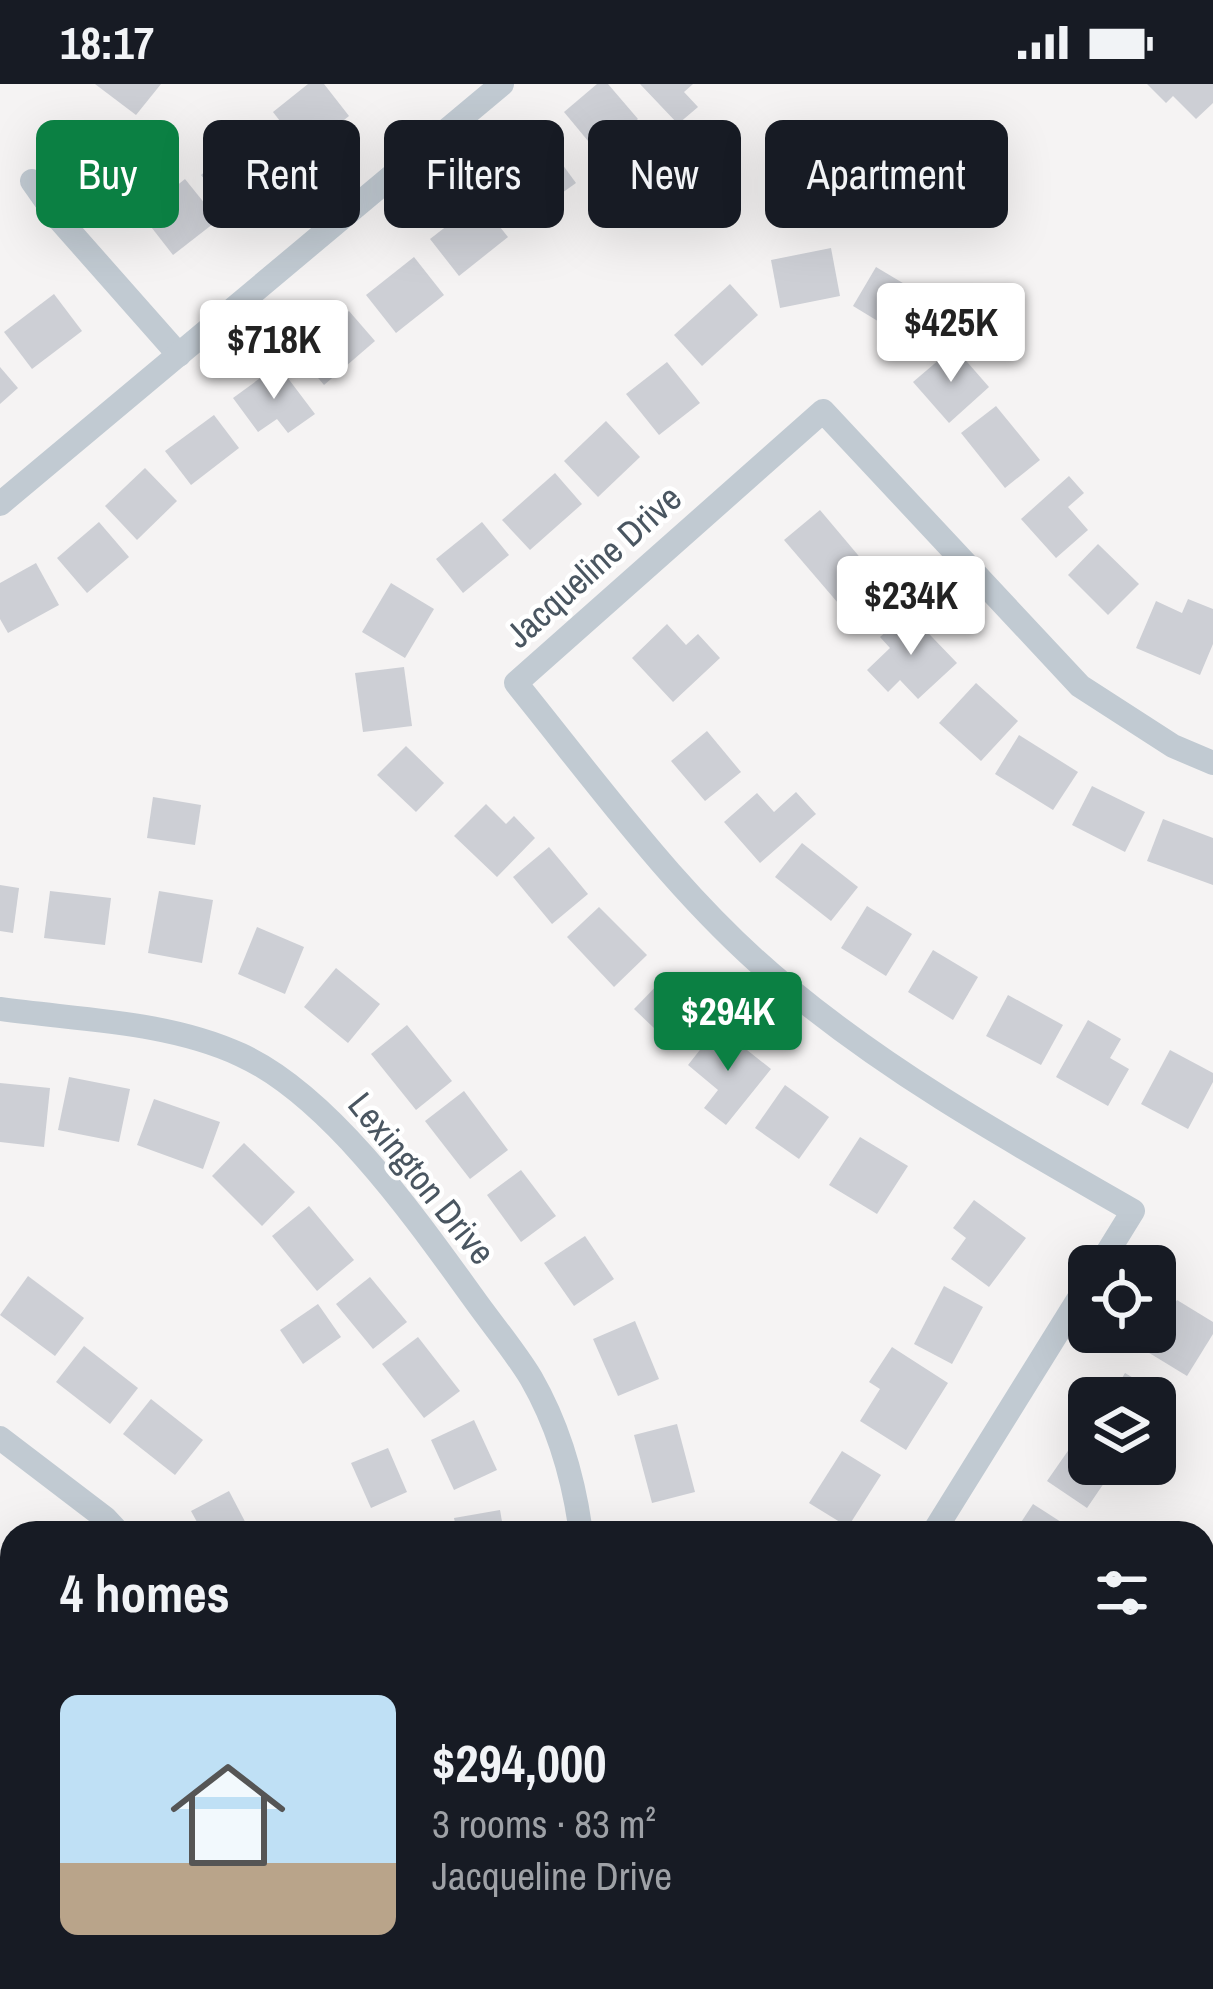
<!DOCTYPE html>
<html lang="en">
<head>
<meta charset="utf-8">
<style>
  :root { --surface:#171b24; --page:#242831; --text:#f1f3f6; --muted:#9ea1a6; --line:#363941; --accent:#0b8043 }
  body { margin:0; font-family:"Archivo Narrow",sans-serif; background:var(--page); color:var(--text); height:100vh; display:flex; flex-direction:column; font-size:45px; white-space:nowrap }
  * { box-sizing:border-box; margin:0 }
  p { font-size:39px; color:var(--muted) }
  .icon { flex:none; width:66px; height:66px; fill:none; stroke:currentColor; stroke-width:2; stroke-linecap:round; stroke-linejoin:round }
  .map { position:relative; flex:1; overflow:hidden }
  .side { position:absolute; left:0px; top:1437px; width:1215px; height:468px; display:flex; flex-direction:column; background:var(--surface); border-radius:36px 36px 0 0; box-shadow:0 12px 48px #0002 }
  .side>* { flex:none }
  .guide { position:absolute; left:36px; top:36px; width:1143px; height:108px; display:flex; gap:24px }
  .fabs { position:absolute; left:1068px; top:1161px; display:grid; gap:24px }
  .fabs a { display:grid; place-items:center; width:108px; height:108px; border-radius:18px; background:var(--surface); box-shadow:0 12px 48px #0002; font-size:60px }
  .price { position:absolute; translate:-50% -102px; padding:0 27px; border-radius:12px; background:#fff; color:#222; font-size:39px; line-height:78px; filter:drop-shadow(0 3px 6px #0008) }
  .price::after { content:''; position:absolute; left:50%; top:72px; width:36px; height:27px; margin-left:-18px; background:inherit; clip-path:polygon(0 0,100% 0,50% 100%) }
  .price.current { background:var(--accent); color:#fff }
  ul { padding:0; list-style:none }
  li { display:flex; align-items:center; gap:36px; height:300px; padding:0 60px }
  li+li { border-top:3px solid var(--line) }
  li span { display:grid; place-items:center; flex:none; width:336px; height:240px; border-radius:18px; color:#555 }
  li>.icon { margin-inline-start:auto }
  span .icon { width:144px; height:144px; fill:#fffc; stroke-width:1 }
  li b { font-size:51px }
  h2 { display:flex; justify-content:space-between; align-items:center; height:144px; padding:0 60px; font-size:51px }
  .chip { padding:0 42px; border-radius:18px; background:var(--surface); box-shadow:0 12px 48px #0002; font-size:42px; line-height:108px }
  .chip.current { background:var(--accent); color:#fff }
  .status { display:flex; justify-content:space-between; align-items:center; height:84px; padding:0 60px; background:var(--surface); direction:ltr }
  .status svg { height:33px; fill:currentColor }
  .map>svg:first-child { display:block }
</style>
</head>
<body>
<div class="status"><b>18:17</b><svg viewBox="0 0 49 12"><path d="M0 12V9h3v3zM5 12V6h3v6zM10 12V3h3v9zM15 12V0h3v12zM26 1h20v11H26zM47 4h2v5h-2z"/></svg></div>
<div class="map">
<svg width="1213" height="1905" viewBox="0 0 1213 1905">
  <rect width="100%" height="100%" fill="#f5f3f3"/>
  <path fill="#c3f1d5" d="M1203,1467L1213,1473V1798L1203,1799Z"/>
  <g fill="#cdcfd5">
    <path d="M95,0H161L136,31Z"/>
    <path d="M308,0H324L349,32L304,68L273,28Z"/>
    <path d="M597,0H608L638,35L598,69L564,28Z"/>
    <path d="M640,0H693L684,8L698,23L678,40Z"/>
    <path d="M1147,0H1213V19L1196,35L1173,12L1166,19Z"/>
    <path d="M257,45L284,77L228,124L201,91Z"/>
    <path d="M546,58L576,99L524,136L495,96Z"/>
    <path d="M185,95L218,136L173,171L141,130Z"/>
    <path d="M479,117L508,153L459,192L430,155Z"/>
    <path d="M831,164L840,212L780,224L771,176Z"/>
    <path d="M414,173L444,211L396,249L366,211Z"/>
    <path d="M876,183L933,217L909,256L853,222Z"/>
    <path d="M730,200L758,231L702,282L674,251Z"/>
    <path d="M54,210L82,247L32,285L4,248Z"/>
    <path d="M349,227L375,257L324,301L298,270Z"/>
    <path d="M954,263L989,303L949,339L913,298Z"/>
    <path d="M667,278L700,319L659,351L626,310Z"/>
    <path d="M278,281L315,330L288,349L277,335L258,348L233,314Z"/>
    <path d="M0,283L18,304L0,320Z"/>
    <path d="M996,322L1040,376L1005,404L961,349Z"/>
    <path d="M214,331L239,364L191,401L165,367Z"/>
    <path d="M606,337L640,373L598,413L564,377Z"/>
    <path d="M145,384L177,417L137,456L105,422Z"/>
    <path d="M555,389L582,420L530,466L502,436Z"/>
    <path d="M1069,392L1084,409L1068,423L1088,446L1056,474L1021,435Z"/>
    <path d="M820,426L879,496L844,526L784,456Z"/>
    <path d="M99,438L129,473L87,509L57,474Z"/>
    <path d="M482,438L509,471L463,509L436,475Z"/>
    <path d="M1098,460L1139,500L1108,531L1068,491Z"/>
    <path d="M36,479L59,521L8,549L0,535V499Z"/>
    <path d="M391,499L434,525L405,574L362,548Z"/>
    <path d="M1188,515L1213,525V560L1200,591L1136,564L1156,517L1182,529Z"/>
    <path d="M908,528L957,579L918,615L900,596L888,608L867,586L890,564L880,553Z"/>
    <path d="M667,540L686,561L698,550L720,574L673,618L632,574Z"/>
    <path d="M404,583L412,642L363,648L355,589Z"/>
    <path d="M976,599L1018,637L981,677L939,639Z"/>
    <path d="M707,647L741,688L705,717L671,677Z"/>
    <path d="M1019,651L1078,688L1053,726L995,690Z"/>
    <path d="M406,662L444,699L416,728L377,691Z"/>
    <path d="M1092,702L1145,728L1125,768L1072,741Z"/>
    <path d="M796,708L816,730L760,779L724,738L757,709L774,728Z"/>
    <path d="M153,713L201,721L195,761L147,754Z"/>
    <path d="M486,720L506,740L514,732L535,754L497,793L454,752Z"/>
    <path d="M1163,735L1213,754V801L1147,777Z"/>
    <path d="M802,759L858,803L831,837L775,793Z"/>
    <path d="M549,763L588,810L552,840L513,793Z"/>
    <path d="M0,801L19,804L13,849L0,847Z"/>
    <path d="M50,807L111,814L105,861L44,854Z"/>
    <path d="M159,807L213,816L202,879L148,869Z"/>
    <path d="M867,822L912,850L886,892L841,864Z"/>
    <path d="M599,823L647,871L614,903L567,853Z"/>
    <path d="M257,843L304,863L285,910L238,890Z"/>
    <path d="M933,866L978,893L953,936L908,908Z"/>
    <path d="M336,884L380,920L348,959L304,923Z"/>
    <path d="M665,893L706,932L675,964L634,925Z"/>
    <path d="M1008,911L1063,941L1041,981L986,952Z"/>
    <path d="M1088,936L1121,955L1110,974L1129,985L1108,1022L1056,993Z"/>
    <path d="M407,941L452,997L416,1026L371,970Z"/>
    <path d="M718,943L771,985L726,1041L704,1024L718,1006L688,981Z"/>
    <path d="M1170,966L1213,989V998L1188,1045L1141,1020Z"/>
    <path d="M69,993L130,1005L119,1058L58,1046Z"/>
    <path d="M0,999L50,1004L44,1063L0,1058Z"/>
    <path d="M785,1001L829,1033L799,1075L755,1044Z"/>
    <path d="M464,1007L508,1066L470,1095L425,1037Z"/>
    <path d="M154,1015L220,1038L203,1085L137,1061Z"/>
    <path d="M860,1053L908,1082L877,1130L829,1101Z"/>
    <path d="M244,1059L295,1108L262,1142L212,1092Z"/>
    <path d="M521,1086L556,1132L521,1158L487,1111Z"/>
    <path d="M974,1116L1026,1154L989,1203L951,1175L966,1154L953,1144Z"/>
    <path d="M309,1122L354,1176L317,1207L272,1152Z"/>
    <path d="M585,1152L614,1195L574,1222L544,1179Z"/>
    <path d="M28,1192L84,1234L55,1272L0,1231Z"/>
    <path d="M370,1193L407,1238L373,1265L336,1220Z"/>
    <path d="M944,1202L983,1223L952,1280L914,1260Z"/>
    <path d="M1177,1216L1213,1238V1250L1187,1292L1146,1267Z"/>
    <path d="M318,1220L341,1253L303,1280L280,1246Z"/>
    <path d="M635,1237L659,1295L618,1312L593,1255Z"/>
    <path d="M418,1253L460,1307L424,1334L382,1280Z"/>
    <path d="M84,1262L138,1304L110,1340L56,1298Z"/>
    <path d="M892,1263L948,1299L906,1366L860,1337L880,1305L869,1298Z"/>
    <path d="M1125,1289L1165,1313L1155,1330V1314H1110Z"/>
    <path d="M151,1315L203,1356L175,1391L123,1350Z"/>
    <path d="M474,1336L497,1386L454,1406L431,1356Z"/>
    <path d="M677,1340L695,1408L652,1419L634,1351Z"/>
    <path d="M1079,1351L1089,1357V1380H1117L1087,1424L1047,1397Z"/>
    <path d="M388,1364L407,1408L371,1424L351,1379Z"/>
    <path d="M842,1367L881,1391L848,1443L809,1419Z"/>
    <path d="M229,1407L251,1449H203L191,1427Z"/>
    <path d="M1033,1420L1072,1445L1070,1449H1014Z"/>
    <path d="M500,1426L504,1449H457L454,1434Z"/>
    <path d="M0,1558L12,1581V1610L0,1616Z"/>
    <path d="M234,1893H312L316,1896L309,1905H240L230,1899Z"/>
    <path d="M713,1893V1905H655L654,1897Z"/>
    <path d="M732,1893H795L796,1905H733Z"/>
    <rect x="825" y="1893" width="60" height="12"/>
    <path d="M911,1893H973L975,1905H913Z"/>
    <path d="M1000,1893H1050L1046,1905Z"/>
    <path d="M1097,1893H1146L1152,1902L1077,1905Z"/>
  </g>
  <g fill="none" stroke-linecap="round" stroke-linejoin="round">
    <g stroke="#c1cad2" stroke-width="24">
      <path d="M32,97L58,134L179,271"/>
      <path d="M0,420L502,0"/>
      <path d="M0,925C79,936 168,937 241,971C330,1012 415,1133 472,1212C491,1239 514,1266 531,1294C558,1341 574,1396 581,1449"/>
      <path d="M1099,1182L1133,1127C1013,1058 897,994 789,905C683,819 601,704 516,599L823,327L1080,602L1173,662L1213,679"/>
      <path d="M0,1354L105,1434L119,1449"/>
      <path d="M933,1449L1089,1198"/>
      <path d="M0,1707L12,1698"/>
      <path d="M0,1827L12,1835"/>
      <path d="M96,1893L114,1905"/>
    </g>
  </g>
  <g text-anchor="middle" stroke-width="9" stroke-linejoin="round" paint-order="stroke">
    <g font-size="36" fill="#4a5661" stroke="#fff">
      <text transform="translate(593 482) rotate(-42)" y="13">Jacqueline Drive</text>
      <text transform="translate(422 1094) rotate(51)" y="13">Lexington Drive</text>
    </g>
  </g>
</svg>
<div class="fabs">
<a><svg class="icon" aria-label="locate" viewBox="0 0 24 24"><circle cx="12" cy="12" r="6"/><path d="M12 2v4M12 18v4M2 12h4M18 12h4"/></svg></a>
<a><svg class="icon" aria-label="layers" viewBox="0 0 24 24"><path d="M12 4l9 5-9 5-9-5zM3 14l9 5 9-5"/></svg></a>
</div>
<b class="price" style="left:951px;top:301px">$425K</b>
<b class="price" style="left:274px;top:318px">$718K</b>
<b class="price" style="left:911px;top:574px">$234K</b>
<b class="price current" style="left:728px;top:990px">$294K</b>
<div class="guide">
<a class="chip current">Buy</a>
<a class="chip">Rent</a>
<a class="chip">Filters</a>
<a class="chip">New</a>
<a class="chip">Apartment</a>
</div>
<section class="side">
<h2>4 homes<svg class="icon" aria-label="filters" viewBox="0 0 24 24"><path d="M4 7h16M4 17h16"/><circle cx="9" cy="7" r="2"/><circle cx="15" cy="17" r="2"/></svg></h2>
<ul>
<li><span style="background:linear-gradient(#bfe0f5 70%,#b9a48a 0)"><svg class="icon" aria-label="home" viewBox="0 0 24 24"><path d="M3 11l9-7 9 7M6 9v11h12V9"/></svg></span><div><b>$294,000</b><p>3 rooms · 83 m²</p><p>Jacqueline Drive</p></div></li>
</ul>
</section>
</div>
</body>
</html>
